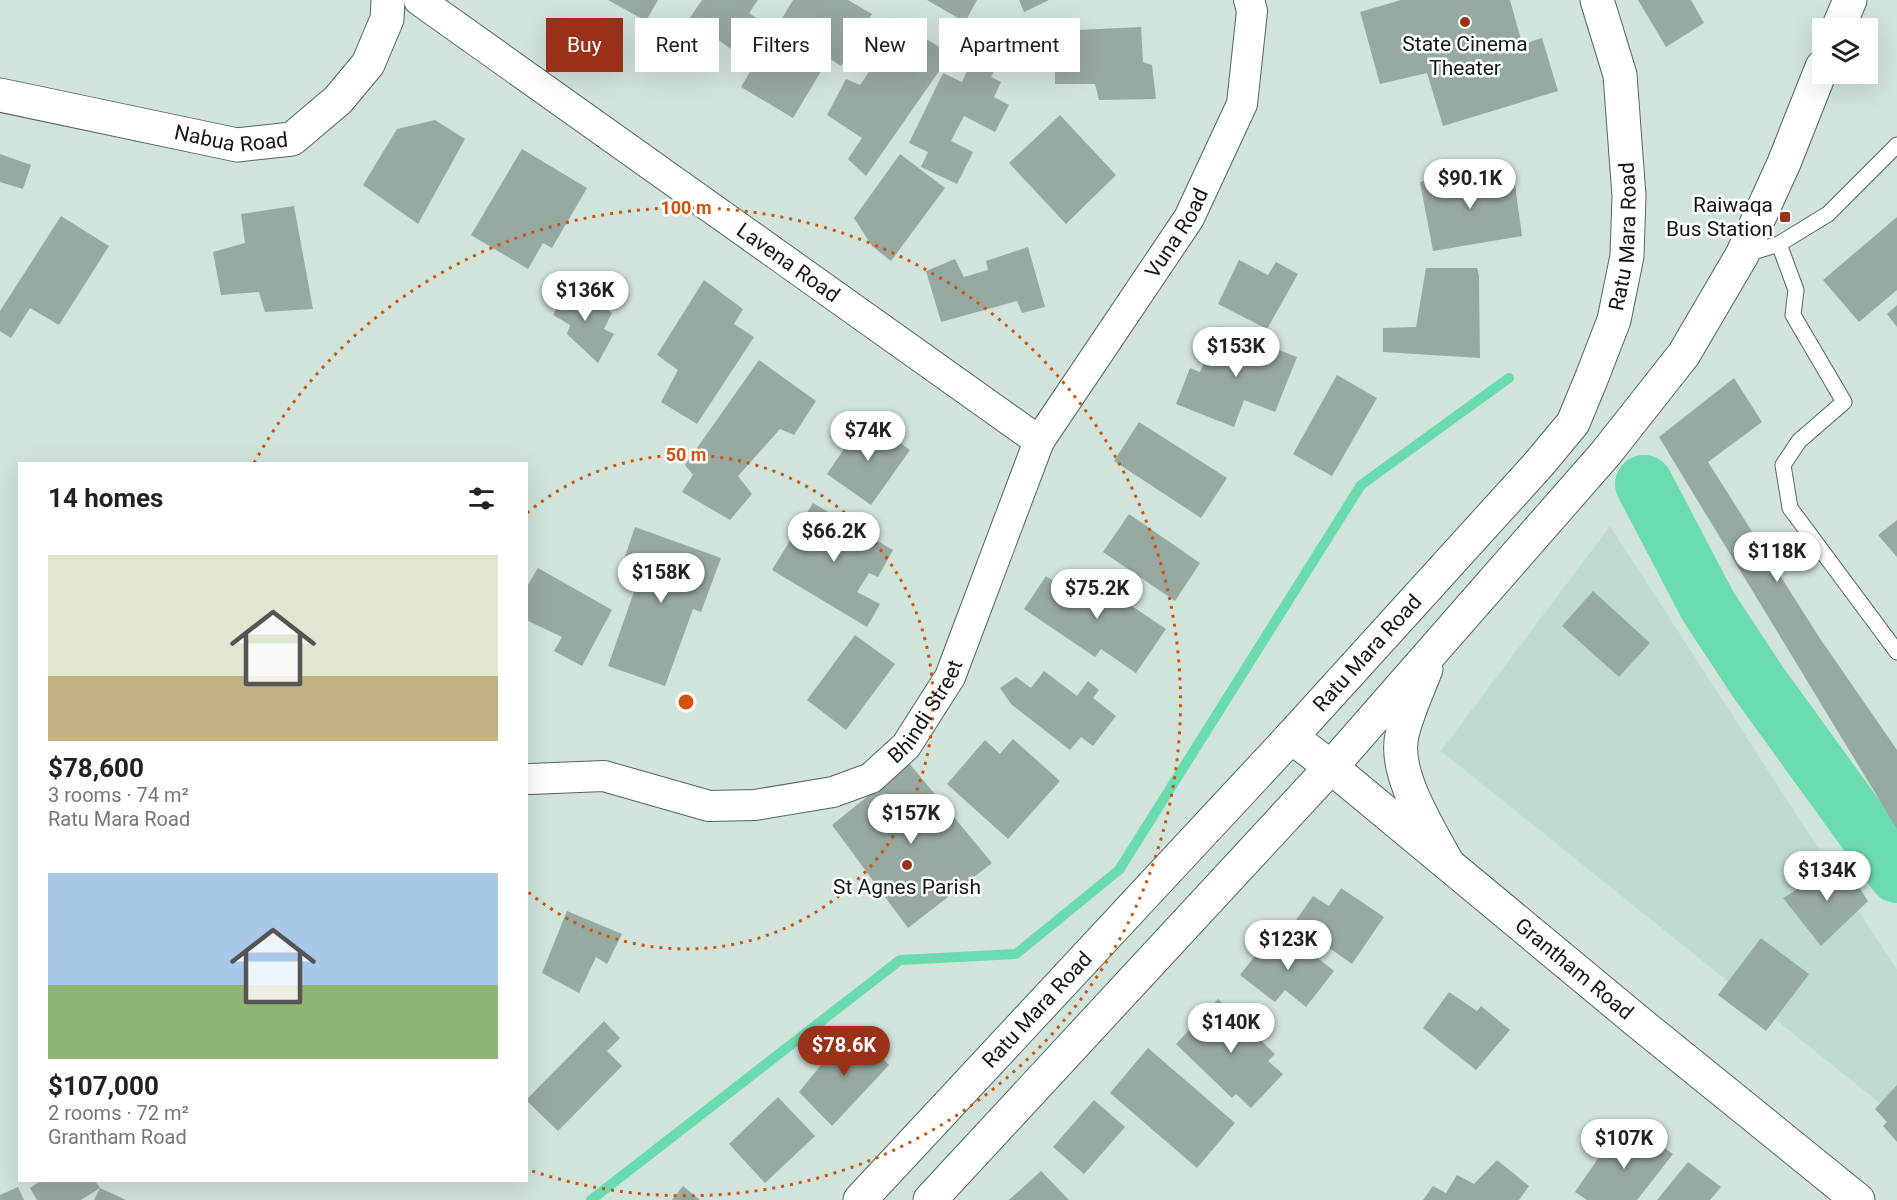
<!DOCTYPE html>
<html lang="en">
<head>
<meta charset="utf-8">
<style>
  :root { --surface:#fff; --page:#f2f2f2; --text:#222; --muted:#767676; --accent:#9a3119 }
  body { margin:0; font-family:Roboto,sans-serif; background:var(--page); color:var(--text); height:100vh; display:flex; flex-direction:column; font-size:22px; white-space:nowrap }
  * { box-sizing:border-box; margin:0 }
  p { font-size:20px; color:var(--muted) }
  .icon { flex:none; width:33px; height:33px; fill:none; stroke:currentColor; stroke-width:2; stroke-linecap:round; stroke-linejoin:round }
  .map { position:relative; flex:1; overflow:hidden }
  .side { position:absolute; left:18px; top:462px; width:510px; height:720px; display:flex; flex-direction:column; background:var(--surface); border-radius:0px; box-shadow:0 6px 24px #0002 }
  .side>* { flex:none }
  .top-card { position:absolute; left:546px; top:18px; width:570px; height:54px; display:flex; gap:12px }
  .tools { position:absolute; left:1812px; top:18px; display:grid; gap:12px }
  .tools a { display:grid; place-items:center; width:66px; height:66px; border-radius:0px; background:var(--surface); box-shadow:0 6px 24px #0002; font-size:30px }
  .price { position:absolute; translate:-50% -51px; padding:0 14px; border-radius:21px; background:#fff; color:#222; font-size:20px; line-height:39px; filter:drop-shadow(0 2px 3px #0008) }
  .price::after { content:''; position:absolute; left:50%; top:36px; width:18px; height:14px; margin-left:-9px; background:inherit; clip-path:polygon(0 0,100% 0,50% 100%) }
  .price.on { background:var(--accent); color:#fff }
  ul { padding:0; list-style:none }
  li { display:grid; align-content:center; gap:12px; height:318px; padding:0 30px }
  li span { display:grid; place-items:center; height:186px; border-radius:0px; color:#555 }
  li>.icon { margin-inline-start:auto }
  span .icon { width:108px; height:108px; fill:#fffc; stroke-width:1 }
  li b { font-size:26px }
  h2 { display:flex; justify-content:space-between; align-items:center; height:72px; padding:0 30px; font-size:26px }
  .pill { padding:0 21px; border-radius:0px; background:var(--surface); box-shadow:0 6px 24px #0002; font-size:21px; line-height:54px }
  .pill.on { background:var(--accent); color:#fff }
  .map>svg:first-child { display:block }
</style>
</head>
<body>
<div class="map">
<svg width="1897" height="1200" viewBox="0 0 1897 1200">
  <rect width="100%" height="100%" fill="#d0e4db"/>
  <path fill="#bfdbcd" d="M1610,526L1897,970V1117L1441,751Z"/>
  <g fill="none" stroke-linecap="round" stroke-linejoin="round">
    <path stroke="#6adbaf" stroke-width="10" d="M591,1200L900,960L1016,954L1119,870L1361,485L1509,378"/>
    <path stroke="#6adbaf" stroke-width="58" d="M1644,484L1708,606L1758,682L1897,874"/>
  </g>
  <g fill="#97aaa1">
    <path d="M608,0H658L646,21Z"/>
    <path d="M702,0H758L749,13L765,24L742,57L689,19Z"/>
    <path d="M793,0H848L872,14L841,66L829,58L793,118L741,87Z"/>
    <path d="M927,0H977L965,22Z"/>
    <path d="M1019,0H1049L1024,12Z"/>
    <path d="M1401,0H1510L1522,43L1501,51L1542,38L1558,91L1443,126L1427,73L1380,84L1360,12Z"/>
    <path d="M1638,0H1691L1704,23L1666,47Z"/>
    <path d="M890,17L951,54L866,176L848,159L862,138L827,115L846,79L860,85L875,63L890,71L898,63L872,44Z"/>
    <path d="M1141,27L1143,62L1152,65L1156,99L1099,100L1095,84H1055V31Z"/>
    <path d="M975,54L998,65L991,77L1001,82L994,97L1009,105L995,132L964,116L951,141L973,152L957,184L921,167L928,152L909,143L943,73L962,82Z"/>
    <path d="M1060,115L1116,175L1066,224L1009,163Z"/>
    <path d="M435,120L465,139L418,224L363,185L397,129Z"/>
    <path d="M522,149L587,188L552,248L543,243L528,269L471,235Z"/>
    <path d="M0,154L31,165L23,189L0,182Z"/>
    <path d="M900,154L945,188L891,261L872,246L854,218Z"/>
    <path d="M1480,170L1484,181L1514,178L1522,236L1433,251L1420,182Z"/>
    <path d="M294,206L313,309L265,312L259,292L221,295L213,252L245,243L241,214Z"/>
    <path d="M61,216L109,246L59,325L30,308L11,338L0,331V311Z"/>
    <path d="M1897,217V290L1859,322L1823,280Z"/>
    <path d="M1028,247L1045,307L1022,313L1017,301L941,322L926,271L955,259L964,277L988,270L986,261Z"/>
    <path d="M1239,260L1268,275L1276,262L1298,274L1267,329L1218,304Z"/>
    <path d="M1426,268H1477L1479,276L1480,358L1383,352V328L1416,327Z"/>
    <path d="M704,280L743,309L734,324L754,337L697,424L661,402L678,370L657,355Z"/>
    <path d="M570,284L612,313L604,329L614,334L598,363L567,334L570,325L553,315Z"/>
    <path d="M1897,305V327L1887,314Z"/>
    <path d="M1218,326L1297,357L1275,412L1244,400L1234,427L1176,404L1190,368L1200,372Z"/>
    <path d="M759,360L816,401L794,435L780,429L738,476L752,494L730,520L682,492L693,475L685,465Z"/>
    <path d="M1337,375L1377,398L1332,476L1293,454Z"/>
    <path d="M1734,378L1762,422L1708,462L1819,637L1897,750V829L1659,437Z"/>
    <path d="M865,418L910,450L871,505L827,474Z"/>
    <path d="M1139,422L1227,478L1201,518L1114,461Z"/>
    <path d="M813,503L893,550L878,577L869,573L857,592L880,604L867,627L772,570Z"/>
    <path d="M1129,514L1200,563L1175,601L1103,552Z"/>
    <path d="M1897,520V557L1878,535Z"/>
    <path d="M635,527L721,558L701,612L693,609L665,686L608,666L642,569L623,562Z"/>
    <path d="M538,568L612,610L582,666L554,651L562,637L526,620V588Z"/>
    <path d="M1083,573L1166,629L1136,673L1101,649L1095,657L1024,609L1046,576L1070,592Z"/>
    <path d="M1593,591L1650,643L1619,677L1562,626Z"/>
    <path d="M855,635L895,664L846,730L807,700Z"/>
    <path d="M1044,671L1077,696L1088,681L1099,690L1093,698L1116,716L1093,746L1081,737L1070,750L1011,704L1000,688L1016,677L1031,688Z"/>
    <path d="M1013,739L1060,781L1008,839L947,784L985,740L1000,754Z"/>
    <path d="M909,763L992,863L908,928L832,825Z"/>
    <path d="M1842,862L1868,901L1821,946L1783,898Z"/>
    <path d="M1341,888L1384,917L1352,964L1294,923L1313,896L1329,906Z"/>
    <path d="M567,911L622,934L607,964L596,957L579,993L542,973Z"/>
    <path d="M1285,932L1334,971L1306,1007L1285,990L1275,1002L1240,975L1261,948L1268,954Z"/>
    <path d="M1761,938L1809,974L1766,1031L1718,995Z"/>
    <path d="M1449,992L1477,1011L1481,1006L1510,1030L1476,1070L1423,1028Z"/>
    <path d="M1218,999L1275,1054L1268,1061L1283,1074L1251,1108L1236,1094L1232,1098L1176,1044Z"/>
    <path d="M604,1021L620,1038L607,1051L622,1066L558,1131L526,1100Z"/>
    <path d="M853,1026L889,1065L832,1126L799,1092Z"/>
    <path d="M1148,1048L1235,1123L1197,1168L1110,1093Z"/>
    <path d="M1897,1085V1142L1883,1126L1887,1122L1875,1109Z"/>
    <path d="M778,1097L815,1136L765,1183L729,1144Z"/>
    <path d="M1094,1100L1125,1127L1084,1174L1053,1147Z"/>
    <path d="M1643,1133L1673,1154L1637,1200H1587L1575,1192L1615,1134L1632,1148Z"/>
    <path d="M1497,1160L1529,1186L1519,1200H1423L1433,1186L1446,1193L1457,1175L1474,1184Z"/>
    <path d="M1688,1162L1721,1187L1710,1200H1657Z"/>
    <path d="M1041,1171L1069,1200H1009Z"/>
    <path d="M42,1180H95L100,1188L126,1200H94L100,1188L81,1200H37L30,1188Z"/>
    <path d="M683,1186L700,1200H672Z"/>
    <path d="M18,1187L24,1200H0V1195Z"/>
  </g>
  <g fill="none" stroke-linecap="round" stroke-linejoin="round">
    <defs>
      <g id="service">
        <path d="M1779,244L1796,290L1793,315L1844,402L1799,441L1783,465L1790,508L1897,652"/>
        <path d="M1743,255L1779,244L1828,214L1897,145"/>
      </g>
      <g id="minor">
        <path id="s1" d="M419,0L1039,441"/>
        <path id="s2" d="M530,779L604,776L709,806L755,805L833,792L871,778L906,746L950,677L1039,441L1189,218L1242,104L1252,11L1249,0"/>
      </g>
      <g id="secondary">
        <path id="s3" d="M0,95L237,145L292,139L338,100L368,64L387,19L388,0"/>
      </g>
      <g id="primary">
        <path id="s4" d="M1291,737L1331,767L1637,1021L1858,1200"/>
      </g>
      <g id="trunk">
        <path d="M1838,28L1850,0"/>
        <path d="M1426,669C1418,690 1407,713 1402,735C1393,774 1430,830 1448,864"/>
        <path id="s5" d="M860,1200L1291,737L1538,465L1573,423L1592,377L1614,320L1627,256L1629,196L1620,75L1597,0"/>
        <path d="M930,1200L1331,767L1606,453L1684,354L1742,255L1784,163L1822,67"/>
      </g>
    </defs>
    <use href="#service" stroke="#54665d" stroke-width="17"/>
    <use href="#minor" stroke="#54665d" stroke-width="32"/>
    <use href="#secondary" stroke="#54665d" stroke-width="35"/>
    <use href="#primary" stroke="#54665d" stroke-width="35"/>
    <use href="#trunk" stroke="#54665d" stroke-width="35"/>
    <use href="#service" stroke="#fff" stroke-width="15"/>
    <use href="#minor" stroke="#fff" stroke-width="30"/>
    <use href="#secondary" stroke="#fff" stroke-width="33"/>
    <use href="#primary" stroke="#fff" stroke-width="33"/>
    <use href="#trunk" stroke="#fff" stroke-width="33"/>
  </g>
  <g fill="none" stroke="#d3530d" stroke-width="3" stroke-dasharray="3 6">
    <path d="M527 513A247 247 0 1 1 527 891"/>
    <path d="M254 463A494 494 0 1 1 529 1170"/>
  </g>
  <g fill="#9a3119" stroke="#fff" stroke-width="2">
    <circle cx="1465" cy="22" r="6"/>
    <rect x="1779" y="211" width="12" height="12" rx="3"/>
    <circle cx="907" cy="865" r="6"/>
  </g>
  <g text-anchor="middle" stroke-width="5" stroke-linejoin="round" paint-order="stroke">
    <g font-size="21" fill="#121916" stroke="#fff">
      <text x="1465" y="51">State Cinema<tspan x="1465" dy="24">Theater</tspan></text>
      <text x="1773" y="212" text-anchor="end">Raiwaqa<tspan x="1773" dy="24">Bus Station</tspan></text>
      <text x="907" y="894">St Agnes Parish</text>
    </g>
    <g font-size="21" fill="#121916" stroke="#fff">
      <text dy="7" stroke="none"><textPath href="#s3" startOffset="236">Nabua Road</textPath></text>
      <text dy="7" stroke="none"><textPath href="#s2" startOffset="980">Vuna Road</textPath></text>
      <text dy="7" stroke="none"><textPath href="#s5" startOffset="1250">Ratu Mara Road</textPath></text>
      <text dy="7" stroke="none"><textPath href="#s1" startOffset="453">Lavena Road</textPath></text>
      <text dy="7" stroke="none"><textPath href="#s5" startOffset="746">Ratu Mara Road</textPath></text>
      <text dy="7" stroke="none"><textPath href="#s2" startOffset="436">Bhindi Street</textPath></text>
      <text dy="7" stroke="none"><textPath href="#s4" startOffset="366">Grantham Road</textPath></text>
      <text dy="7" stroke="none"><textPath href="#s5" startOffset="260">Ratu Mara Road</textPath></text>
    </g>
  </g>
  <circle cx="686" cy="702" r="9" fill="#d3530d" stroke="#fff" stroke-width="3"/>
  <g font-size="18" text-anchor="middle" font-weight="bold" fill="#d3530d" stroke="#fff" stroke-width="5" stroke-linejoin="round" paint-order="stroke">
    <text x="686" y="214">100 m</text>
    <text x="686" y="461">50 m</text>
  </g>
</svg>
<div class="tools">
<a><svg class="icon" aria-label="layers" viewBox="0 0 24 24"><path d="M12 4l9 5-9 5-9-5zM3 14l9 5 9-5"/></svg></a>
</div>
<b class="price" style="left:1470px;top:210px">$90.1K</b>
<b class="price" style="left:585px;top:322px">$136K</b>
<b class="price" style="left:1236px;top:378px">$153K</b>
<b class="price" style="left:868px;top:462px">$74K</b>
<b class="price" style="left:834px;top:563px">$66.2K</b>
<b class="price" style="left:1777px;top:583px">$118K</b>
<b class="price" style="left:661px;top:604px">$158K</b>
<b class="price" style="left:1097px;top:620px">$75.2K</b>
<b class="price" style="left:911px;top:845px">$157K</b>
<b class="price" style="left:1827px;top:902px">$134K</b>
<b class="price" style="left:1288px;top:971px">$123K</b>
<b class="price" style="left:1231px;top:1054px">$140K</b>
<b class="price on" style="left:844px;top:1077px">$78.6K</b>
<b class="price" style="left:1624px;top:1170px">$107K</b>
<div class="top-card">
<a class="pill on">Buy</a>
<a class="pill">Rent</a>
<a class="pill">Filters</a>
<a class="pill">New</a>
<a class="pill">Apartment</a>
</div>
<section class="side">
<h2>14 homes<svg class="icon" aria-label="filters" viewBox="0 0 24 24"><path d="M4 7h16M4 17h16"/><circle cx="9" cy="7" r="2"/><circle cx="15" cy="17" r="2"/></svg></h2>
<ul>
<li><span style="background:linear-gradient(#dfe7d0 65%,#c2b280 0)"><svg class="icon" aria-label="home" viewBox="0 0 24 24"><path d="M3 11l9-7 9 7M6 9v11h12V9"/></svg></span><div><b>$78,600</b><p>3 rooms · 74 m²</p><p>Ratu Mara Road</p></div></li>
<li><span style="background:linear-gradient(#a9c7e8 60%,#8fb573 0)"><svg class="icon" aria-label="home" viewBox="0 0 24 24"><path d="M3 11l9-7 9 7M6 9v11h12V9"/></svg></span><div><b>$107,000</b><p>2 rooms · 72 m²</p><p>Grantham Road</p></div></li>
</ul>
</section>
</div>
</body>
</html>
